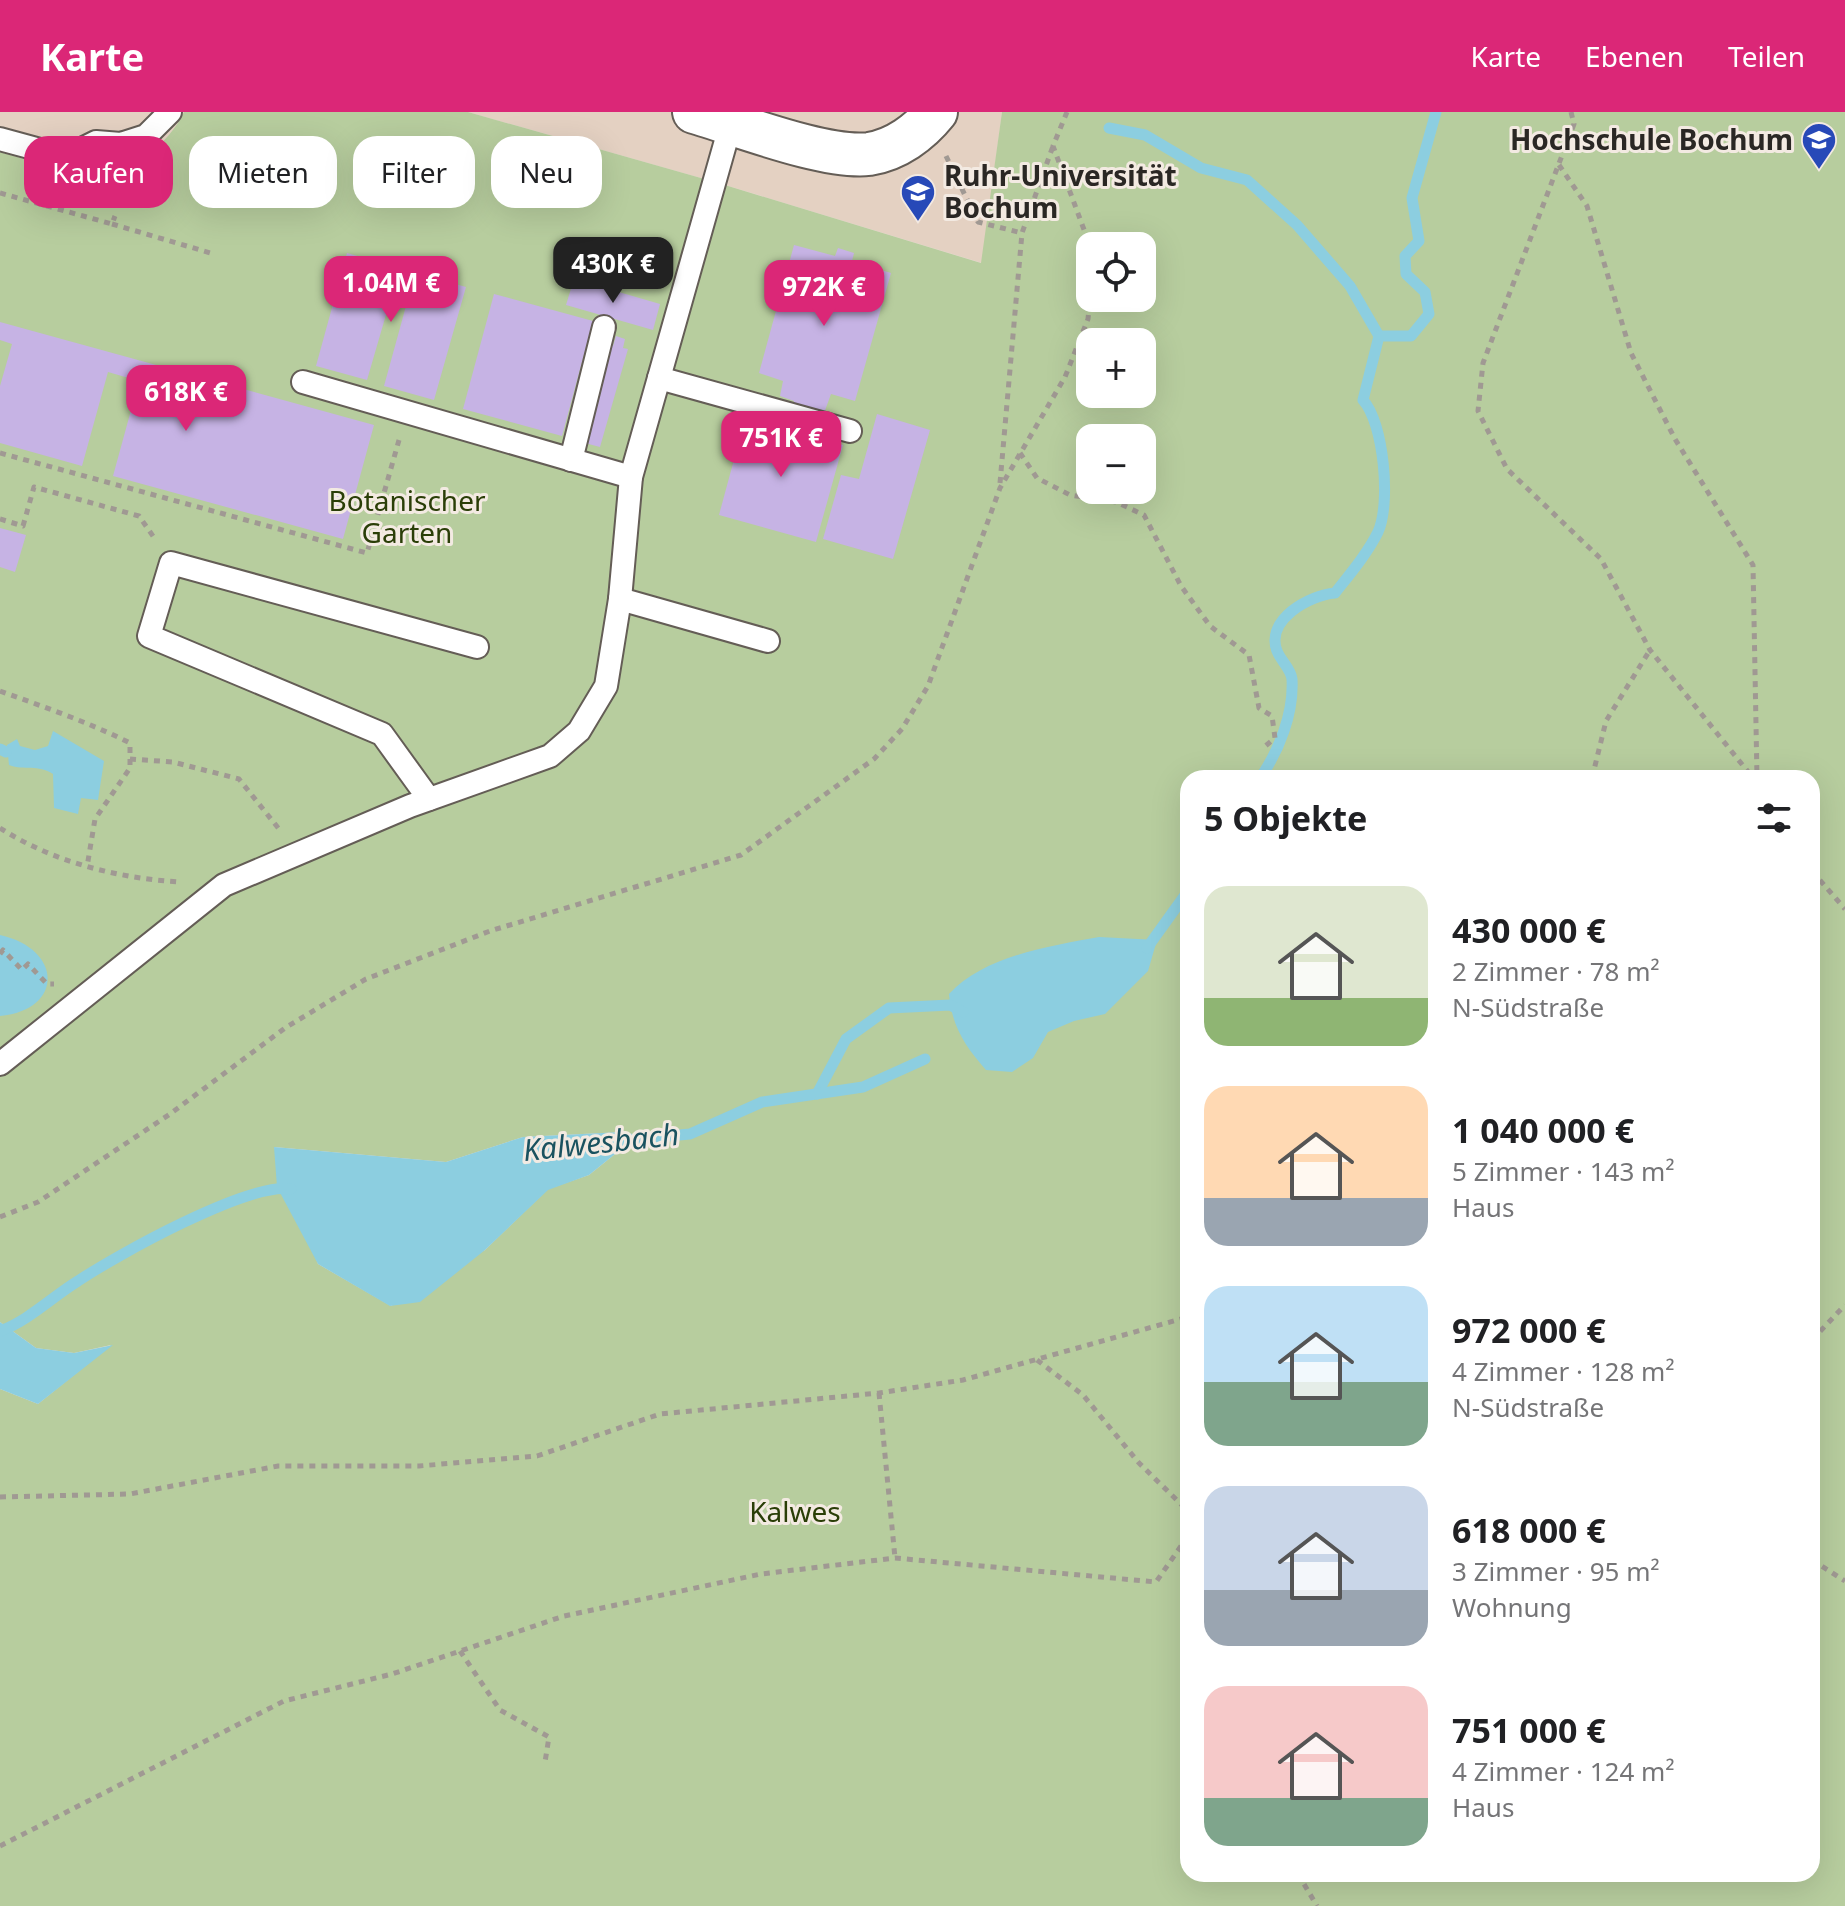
<!DOCTYPE html>
<html lang="de">
<head>
<meta charset="utf-8">
<style>
  :root { --surface:#fff; --page:#f6f6f6; --text:#202124; --muted:#757577; --accent:#db2777 }
  body { margin:0; font-family:"Noto Sans",sans-serif; background:var(--page); color:var(--text); height:100vh; display:flex; flex-direction:column; font-size:30px; white-space:nowrap }
  * { box-sizing:border-box; margin:0 }
  p { font-size:26px; color:var(--muted) }
  .icon { flex:none; width:44px; height:44px; fill:none; stroke:currentColor; stroke-width:2; stroke-linecap:round; stroke-linejoin:round }
  .map { position:relative; flex:1; overflow:hidden }
  .details { position:absolute; left:1180px; top:658px; width:640px; height:1112px; display:flex; flex-direction:column; background:var(--surface); border-radius:24px; box-shadow:0 8px 32px #0002 }
  .details>* { flex:none }
  .hud { position:absolute; left:24px; top:24px; width:760px; height:72px; display:flex; gap:16px }
  .buttons { position:absolute; left:1076px; top:120px; display:grid; gap:16px }
  .buttons a { display:grid; place-items:center; width:80px; height:80px; border-radius:16px; background:var(--surface); box-shadow:0 8px 32px #0002; font-size:40px }
  .price { position:absolute; translate:-50% -68px; padding:0 18px; border-radius:16px; background:var(--accent); color:#fff; font-size:26px; line-height:52px; filter:drop-shadow(0 2px 4px #0008) }
  .price::after { content:''; position:absolute; left:50%; top:48px; width:24px; height:18px; margin-left:-12px; background:inherit; clip-path:polygon(0 0,100% 0,50% 100%) }
  .price.selected { background:#222; color:#fff }
  ul { padding:0; list-style:none }
  li { display:flex; align-items:center; gap:24px; height:200px; padding:0 24px }
  li span { display:grid; place-items:center; flex:none; width:224px; height:160px; border-radius:24px; color:#555 }
  li>.icon { margin-inline-start:auto }
  span .icon { width:96px; height:96px; fill:#fffc; stroke-width:1 }
  li b { font-size:34px }
  h2 { display:flex; justify-content:space-between; align-items:center; height:96px; padding:0 24px; font-size:34px }
  .chip { padding:0 28px; border-radius:24px; background:var(--surface); box-shadow:0 8px 32px #0002; font-size:28px; line-height:72px }
  .chip.selected { background:var(--accent); color:#fff }
  header { display:flex; align-items:center; gap:48px; box-sizing:border-box; height:112px; padding:0 40px; background:var(--accent); color:#fff }
  header strong { font-size:38px }
  nav { display:flex; gap:44px; margin-inline-start:auto; font-size:28px }
  .map>svg:first-child { display:block }
</style>
</head>
<body>
<header>
<strong>Karte</strong>
<nav><a>Karte</a><a>Ebenen</a><a>Teilen</a></nav>
</header>
<div class="map">
<svg width="1845" height="1794" viewBox="0 0 1845 1794">
  <rect width="100%" height="100%" fill="#e6ddd5"/>
  <g fill="#e4d1c2">
    <path d="M0,0H184L178,13L157,35L134,52L109,61L79,62L0,40Z"/>
    <path d="M468,0H1002L982,151L715,70Z"/>
  </g>
  <path fill="#b7cd9e" fill-rule="evenodd" d="M184,0H468L715,70L981,151L1002,0H1845V1794H0V1277L38,1292L111,1233L74,1241L36,1236L0,1210V40C51,54 100,76 148,42C163,31 176,17 184,0ZM1090,134H1142V186H1090ZM1090,230H1142V282H1090ZM1090,326H1142V378H1090ZM1188,666H1812V1762H1188ZM622,1020L646,1025L625,1034L589,1063L548,1077L485,1138L391,1194L318,1152L274,1035L446,1050L523,1025Z"/>
  <g fill="#8ccee0">
    <path d="M53,619L104,649L98,688L81,686L78,702L54,696L53,662C38,652 25,659 9,653L7,633L17,627L20,634L35,638L48,634Z"/>
    <path d="M0,823C63,837 64,898 0,904Z"/>
    <path d="M1099,825L1157,828L1148,859L1105,902L1074,909L1048,920L1033,946L1012,960L986,958C965,934 952,915 949,882C984,844 1050,834 1099,825Z"/>
    <path d="M622,1020L648,1025L625,1034L589,1063L548,1078L485,1138L420,1190L390,1194L318,1152L277,1075L274,1035L446,1050L523,1025Z"/>
    <path d="M0,1210L36,1236L74,1241L113,1233L38,1292L0,1277Z"/>
  </g>
  <g fill="none" stroke-linecap="round" stroke-linejoin="round">
    <g stroke="#8ccee0" stroke-width="11">
      <path d="M1109,16L1145,23L1201,56L1247,68L1297,113L1350,174L1379,224"/>
      <path d="M0,637L6,640"/>
      <path d="M1260,666C1279,639 1294,601 1292,567C1291,557 1281,549 1277,539C1265,508 1309,483 1335,481C1350,462 1367,442 1378,420C1391,392 1384,311 1363,288L1379,224H1411L1429,202L1425,180L1406,162L1405,144L1419,129L1412,86L1436,0"/>
      <path d="M1147,836L1188,779"/>
      <path d="M817,982L846,927L889,896L950,893L963,900"/>
      <path d="M636,1027L690,1022L762,990L863,975L925,947"/>
      <path d="M0,1219C28,1209 52,1185 78,1169C117,1143 248,1070 291,1077"/>
    </g>
  </g>
  <g fill="#c6b3e4">
    <path d="M794,133L835,144L838,136L854,141L852,149L891,161L855,289L831,282L823,304L792,297L794,289L780,284L783,269L759,261Z"/>
    <path d="M347,141L466,175L434,288L384,274L406,194L390,189L367,268L316,254Z"/>
    <path d="M574,167L660,192L653,218L566,193Z"/>
    <path d="M494,182L593,209L562,324L463,297Z"/>
    <path d="M0,210L374,313L343,427L113,364L139,269L108,260L82,354L0,331V274L12,232L0,228Z"/>
    <path d="M616,224L625,227L623,236L628,237L600,335L581,330L609,232L613,234Z"/>
    <path d="M877,302L930,318L893,447L823,427L841,363L859,367Z"/>
    <path d="M745,307L786,318L788,311L819,319L817,326L843,333L816,430L719,403Z"/>
    <path d="M0,416L26,423L15,460L0,455Z"/>
  </g>
  <g fill="none" stroke-linecap="round" stroke-linejoin="round">
    <defs>
      <g id="service">
        <path d="M0,27L66,45L96,30L121,32L146,24L170,0"/>
        <path d="M659,266L850,319"/>
        <path d="M303,270L631,365"/>
        <path d="M571,348L604,215"/>
        <path d="M620,487L768,529"/>
        <path d="M429,687L382,622L149,524L171,451L477,535"/>
        <path d="M0,952L224,773L410,694L550,644L579,619L606,574L620,487L631,365L731,11"/>
      </g>
      <path id="minor" d="M694,0C739,13 825,47 869,42C896,38 920,20 936,0"/>
    </defs>
    <use href="#service" stroke="#645d56" stroke-width="26"/>
    <use href="#minor" stroke="#645d56" stroke-width="46"/>
    <g stroke="#a09993" stroke-width="5" stroke-dasharray="6 6" stroke-linecap="butt">
      <path d="M1067,0L1053,34L1086,123L1090,152"/>
      <path d="M1571,0L1574,12L1483,251L1478,299L1507,357L1601,447L1650,538L1753,666"/>
      <path d="M946,44L978,110L1022,121"/>
      <path d="M1559,53L1587,94L1631,241L1675,327L1753,453L1757,666"/>
      <path d="M0,81L112,112L115,104"/>
      <path d="M112,112L214,142"/>
      <path d="M0,341L367,441L399,328"/>
      <path d="M1020,341L1037,366L1070,383L1116,390L1144,403L1181,474L1210,514L1249,543L1259,596L1272,604L1275,626L1263,636"/>
      <path d="M1000,371L1022,121L1053,34"/>
      <path d="M0,407L23,414L34,375L139,404L155,427"/>
      <path d="M0,579C44,595 88,610 130,631V656L95,707L87,755"/>
      <path d="M130,647L173,650L239,667L279,717"/>
      <path d="M1592,666L1606,609L1650,538"/>
      <path d="M0,716C53,750 117,766 179,770"/>
      <path d="M1812,759L1845,797"/>
      <path d="M0,842L3,838L22,858L28,852L47,872H54"/>
      <path d="M0,1105L38,1090L170,1002L285,916L366,867L490,819L741,743L874,647L902,617L928,574L1000,376L1065,265L1088,207L1090,186"/>
      <path d="M1812,1228L1845,1193"/>
      <path d="M1037,1248L1083,1283L1139,1351L1188,1399"/>
      <path d="M879,1281L895,1446"/>
      <path d="M0,1385L130,1382L278,1354H419L537,1344L660,1302L879,1281L963,1268L1188,1205"/>
      <path d="M1812,1448L1845,1469"/>
      <path d="M460,1539L500,1598L549,1625L545,1650"/>
      <path d="M0,1734L284,1589L392,1562L564,1504L761,1462L895,1446L1156,1470L1188,1424"/>
      <path d="M1298,1762L1317,1794"/>
    </g>
    <use href="#service" stroke="#fff" stroke-width="22"/>
    <use href="#minor" stroke="#fff" stroke-width="42"/>
  </g>
  <defs>
    <symbol id="university-pin" viewBox="-11 -11 22 30"><path d="M0 17L-7.5 6A9.5 9.5 0 1 1 7.5 6Z" fill="#2749b8" stroke="#f3eae2"/><path d="M0-5L7-2L0 1L-7-2ZM-4 1L0 2.5L4 1V4Q0 6-4 4Z" fill="#fff"/></symbol>
  </defs>
  <g fill-rule="evenodd">
    <use href="#university-pin" x="1799" y="8" width="40" height="54"/>
    <use href="#university-pin" x="898" y="60" width="40" height="54"/>
  </g>
  <g text-anchor="middle" stroke-width="6" stroke-linejoin="round" paint-order="stroke">
    <g font-size="28" font-weight="bold" fill="#2a2724" stroke="#f3eae2" text-anchor="end">
      <text x="1793" y="38">Hochschule Bochum</text>
      <text x="944" y="74" text-anchor="start">Ruhr-Universität<tspan x="944" dy="32">Bochum</tspan></text>
    </g>
    <g font-size="28" fill="#2a3e07" stroke="#f3eae2">
      <text x="407" y="399">Botanischer<tspan x="407" dy="32">Garten</tspan></text>
      <text x="795" y="1410">Kalwes</text>
    </g>
    <g font-size="30" font-style="italic" fill="#1a525f" stroke="#f3eae2">
      <text transform="translate(601 1031) rotate(-6)" y="10">Kalwesbach</text>
    </g>
  </g>
</svg>
<div class="buttons">
<a><svg class="icon" aria-label="locate" viewBox="0 0 24 24"><circle cx="12" cy="12" r="6"/><path d="M12 2v4M12 18v4M2 12h4M18 12h4"/></svg></a>
<a>+</a>
<a>−</a>
</div>
<b class="price selected" style="left:613px;top:193px">430K €</b>
<b class="price" style="left:391px;top:212px">1.04M €</b>
<b class="price" style="left:824px;top:216px">972K €</b>
<b class="price" style="left:186px;top:321px">618K €</b>
<b class="price" style="left:781px;top:367px">751K €</b>
<div class="hud">
<a class="chip selected">Kaufen</a>
<a class="chip">Mieten</a>
<a class="chip">Filter</a>
<a class="chip">Neu</a>
</div>
<section class="details">
<h2>5 Objekte<svg class="icon" aria-label="filters" viewBox="0 0 24 24"><path d="M4 7h16M4 17h16"/><circle cx="9" cy="7" r="2"/><circle cx="15" cy="17" r="2"/></svg></h2>
<ul>
<li><span style="background:linear-gradient(#dfe7d0 70%,#8fb573 0)"><svg class="icon" aria-label="home" viewBox="0 0 24 24"><path d="M3 11l9-7 9 7M6 9v11h12V9"/></svg></span><div><b>430 000 €</b><p>2 Zimmer · 78 m²</p><p>N-Südstraße</p></div></li>
<li><span style="background:linear-gradient(#ffd9b3 70%,#9aa5b1 0)"><svg class="icon" aria-label="home" viewBox="0 0 24 24"><path d="M3 11l9-7 9 7M6 9v11h12V9"/></svg></span><div><b>1 040 000 €</b><p>5 Zimmer · 143 m²</p><p>Haus</p></div></li>
<li><span style="background:linear-gradient(#bfe0f5 60%,#7fa58c 0)"><svg class="icon" aria-label="home" viewBox="0 0 24 24"><path d="M3 11l9-7 9 7M6 9v11h12V9"/></svg></span><div><b>972 000 €</b><p>4 Zimmer · 128 m²</p><p>N-Südstraße</p></div></li>
<li><span style="background:linear-gradient(#c9d6e8 65%,#9aa5b1 0)"><svg class="icon" aria-label="home" viewBox="0 0 24 24"><path d="M3 11l9-7 9 7M6 9v11h12V9"/></svg></span><div><b>618 000 €</b><p>3 Zimmer · 95 m²</p><p>Wohnung</p></div></li>
<li><span style="background:linear-gradient(#f6c9c9 70%,#7fa58c 0)"><svg class="icon" aria-label="home" viewBox="0 0 24 24"><path d="M3 11l9-7 9 7M6 9v11h12V9"/></svg></span><div><b>751 000 €</b><p>4 Zimmer · 124 m²</p><p>Haus</p></div></li>
</ul>
</section>
</div>
</body>
</html>
